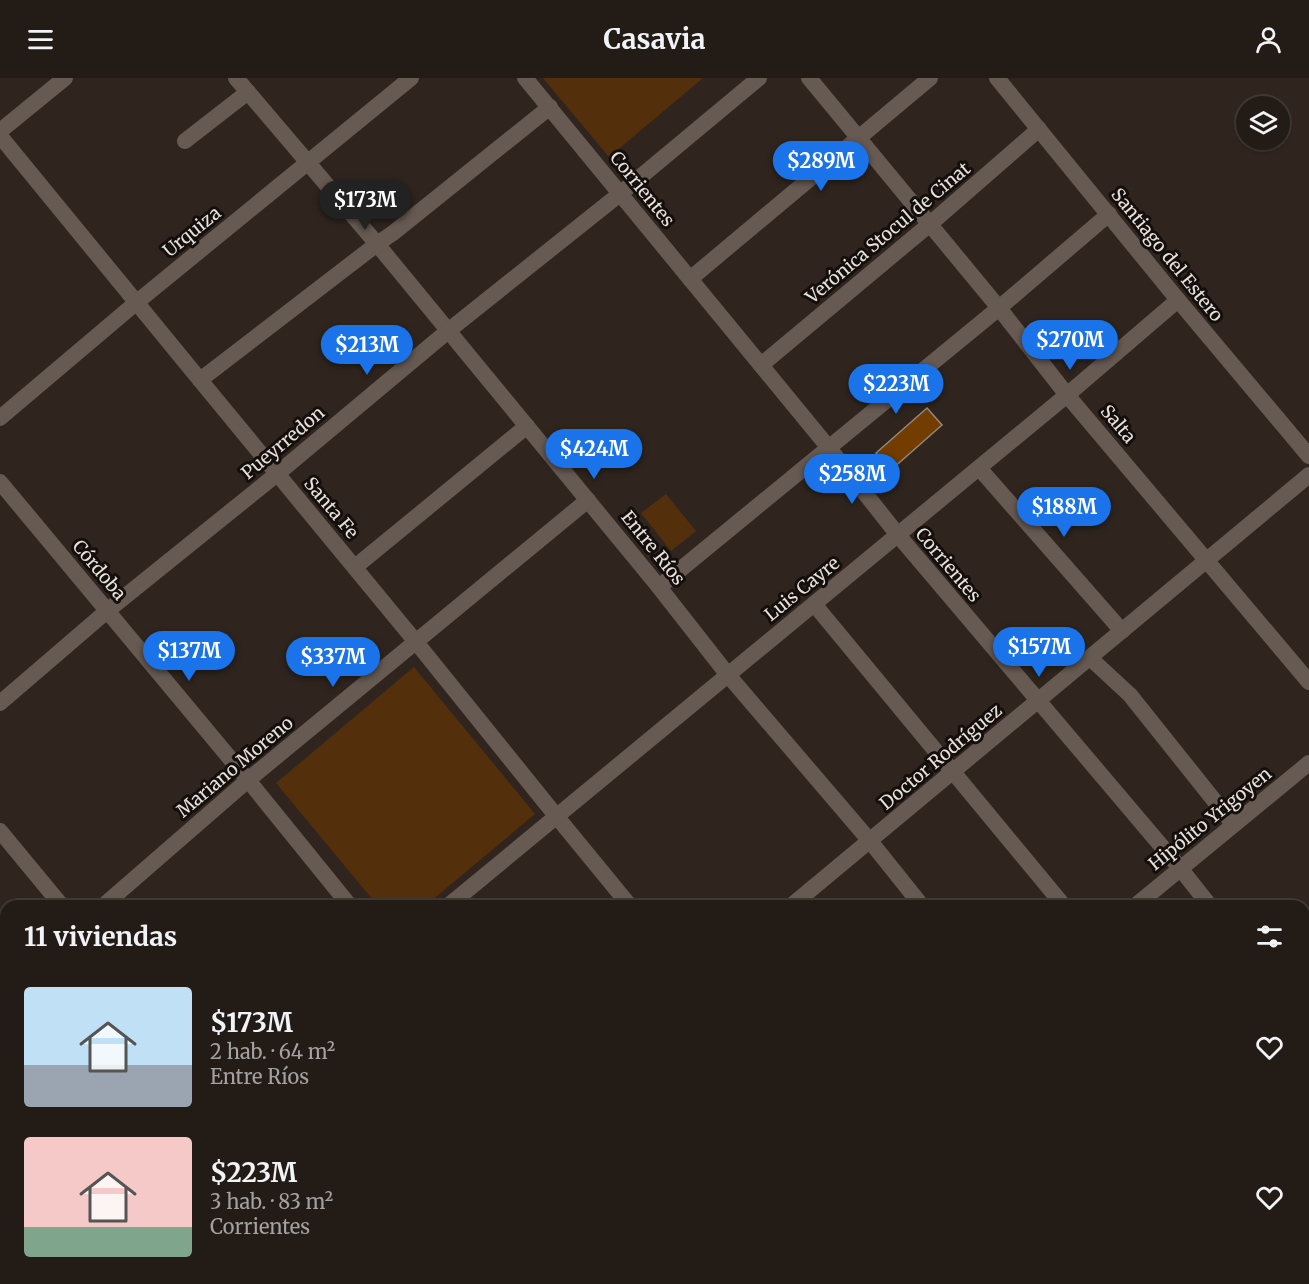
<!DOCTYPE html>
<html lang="es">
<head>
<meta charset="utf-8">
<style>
  :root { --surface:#231c16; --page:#2f2923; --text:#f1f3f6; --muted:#a3a1a1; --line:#403a35; --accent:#1a73e8 }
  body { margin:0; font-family:Merriweather,serif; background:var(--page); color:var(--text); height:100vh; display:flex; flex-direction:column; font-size:22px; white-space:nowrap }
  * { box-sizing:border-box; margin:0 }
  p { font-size:20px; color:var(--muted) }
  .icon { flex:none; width:33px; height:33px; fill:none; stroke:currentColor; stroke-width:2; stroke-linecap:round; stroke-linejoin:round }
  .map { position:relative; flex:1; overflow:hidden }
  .sheet { position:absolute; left:0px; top:822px; width:1310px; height:384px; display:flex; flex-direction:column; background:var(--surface); border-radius:18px 18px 0 0; box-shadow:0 2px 4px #0004,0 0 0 2px var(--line) }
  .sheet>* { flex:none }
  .controls { position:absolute; left:1236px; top:18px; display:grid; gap:12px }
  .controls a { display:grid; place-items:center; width:54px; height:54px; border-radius:50%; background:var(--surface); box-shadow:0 2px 4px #0004,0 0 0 2px var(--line); font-size:30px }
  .price { position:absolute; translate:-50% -51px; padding:0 14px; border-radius:21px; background:var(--accent); color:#fff; font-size:20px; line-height:39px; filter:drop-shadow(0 2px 3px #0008) }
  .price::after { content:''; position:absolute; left:50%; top:36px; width:18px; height:14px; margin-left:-9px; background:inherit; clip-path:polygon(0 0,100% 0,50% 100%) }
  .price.on { background:#222; color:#fff }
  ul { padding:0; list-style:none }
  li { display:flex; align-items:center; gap:18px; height:150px; padding:0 24px }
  li span { display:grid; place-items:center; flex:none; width:168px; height:120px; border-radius:6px; color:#555 }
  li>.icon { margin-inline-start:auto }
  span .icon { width:72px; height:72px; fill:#fffc; stroke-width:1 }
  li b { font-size:26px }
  h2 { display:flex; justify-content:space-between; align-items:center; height:72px; padding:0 24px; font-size:26px }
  header { display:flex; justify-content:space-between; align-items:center; height:78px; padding:0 24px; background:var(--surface); font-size:27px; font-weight:700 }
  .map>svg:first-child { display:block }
</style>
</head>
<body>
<header><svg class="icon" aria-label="menu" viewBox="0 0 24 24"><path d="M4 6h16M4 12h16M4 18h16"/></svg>Casavia<svg class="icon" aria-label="person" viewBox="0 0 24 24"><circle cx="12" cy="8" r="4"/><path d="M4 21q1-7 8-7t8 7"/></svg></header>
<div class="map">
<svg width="1309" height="1206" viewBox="0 0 1309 1206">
  <rect width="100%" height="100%" fill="#2f251e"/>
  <g fill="#532f0c">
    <path d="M543,0H703L609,79Z"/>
    <path d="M666,416L696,453L671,473L641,435Z"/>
    <path d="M414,589L535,736L425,828H378L276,705Z"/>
  </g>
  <path fill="#733c00" stroke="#93877d" stroke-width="1.5" d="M927,330L942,347L891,392L876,375Z"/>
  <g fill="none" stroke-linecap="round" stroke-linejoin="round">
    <g stroke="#665a52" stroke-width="16">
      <path d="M236,0L377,166L659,509L728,597L870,763L922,828"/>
      <path d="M525,0L829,370L898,457L1180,790L1210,828"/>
      <path d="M809,0L999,230L1067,317L1309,604"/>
      <path d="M997,0L1178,222L1309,378"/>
      <path d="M0,53L65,0"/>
      <path d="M0,58L200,302L416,564L557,739L630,828"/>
      <path d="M185,63L248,14"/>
      <path d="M690,201L930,0"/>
      <path d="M761,287L930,146L1039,51"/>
      <path d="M200,302L377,166L393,155L550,29"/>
      <path d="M0,340L137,224L411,0"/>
      <path d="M979,390L1122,553"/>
      <path d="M0,404L248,702L350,828"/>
      <path d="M355,489L527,348"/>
      <path d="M659,509L999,230L1109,136"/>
      <path d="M814,526L1064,828"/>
      <path d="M1090,580L1130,617L1233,746"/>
      <path d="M0,625L107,533L277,396L448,253L621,115L759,0"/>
      <path d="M0,753L62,828"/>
      <path d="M103,828L248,702L588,422"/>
      <path d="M448,828L1067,317L1178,222"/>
      <path d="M791,828L1309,397"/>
      <path d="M1135,828L1309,685"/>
      <path d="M1304,861L1309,856"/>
      <path d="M0,916L6,911"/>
      <path d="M1304,944L1309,951"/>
      <path d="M0,1099L6,1106"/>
      <path d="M1304,1146L1309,1142"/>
      <path d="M0,1200L6,1195"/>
      <path d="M84,1200L89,1206"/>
      <path d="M364,1200L369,1206"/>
      <path d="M656,1200L661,1206"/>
      <path d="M336,1206L343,1200"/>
      <path d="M677,1206L684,1200"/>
      <path d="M953,1206L961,1200"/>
      <path d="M1231,1206L1238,1200"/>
    </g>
  </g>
  <g text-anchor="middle" stroke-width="6" stroke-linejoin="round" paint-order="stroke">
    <g font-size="18" fill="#e8e1dc" stroke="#140f0c">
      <text transform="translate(642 111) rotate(51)" y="6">Corrientes</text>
      <text transform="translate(192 154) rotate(-39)" y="6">Urquiza</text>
      <text transform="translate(888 155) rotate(-40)" y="6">Verónica Stocul de Cinat</text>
      <text transform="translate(1167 177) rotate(51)" y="6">Santiago del Estero</text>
      <text transform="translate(1118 346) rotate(50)" y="6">Salta</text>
      <text transform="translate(283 365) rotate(-40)" y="6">Pueyrredon</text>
      <text transform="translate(331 430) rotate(50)" y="6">Santa Fe</text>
      <text transform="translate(653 470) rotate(51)" y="6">Entre Ríos</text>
      <text transform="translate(948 487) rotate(50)" y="6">Corrientes</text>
      <text transform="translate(99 492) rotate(50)" y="6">Córdoba</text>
      <text transform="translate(802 511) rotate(-39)" y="6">Luis Cayre</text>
      <text transform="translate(941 679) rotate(-40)" y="6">Doctor Rodríguez</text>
      <text transform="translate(235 689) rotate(-40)" y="6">Mariano Moreno</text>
      <text transform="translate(1210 741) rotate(-39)" y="6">Hipólito Yrigoyen</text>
    </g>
  </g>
</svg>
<div class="controls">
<a><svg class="icon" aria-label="layers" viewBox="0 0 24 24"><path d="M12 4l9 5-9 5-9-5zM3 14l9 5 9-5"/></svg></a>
</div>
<b class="price" style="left:821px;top:114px">$289M</b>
<b class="price on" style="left:365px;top:153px">$173M</b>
<b class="price" style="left:1070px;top:293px">$270M</b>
<b class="price" style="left:367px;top:298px">$213M</b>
<b class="price" style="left:896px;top:337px">$223M</b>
<b class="price" style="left:594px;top:402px">$424M</b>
<b class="price" style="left:852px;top:427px">$258M</b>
<b class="price" style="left:1064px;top:460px">$188M</b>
<b class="price" style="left:1039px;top:600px">$157M</b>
<b class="price" style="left:189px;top:604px">$137M</b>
<b class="price" style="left:333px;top:610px">$337M</b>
<section class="sheet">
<h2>11 viviendas<svg class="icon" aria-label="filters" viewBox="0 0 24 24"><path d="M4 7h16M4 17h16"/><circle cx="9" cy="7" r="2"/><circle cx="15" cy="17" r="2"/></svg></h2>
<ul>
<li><span style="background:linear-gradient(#bfe0f5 65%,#9aa5b1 0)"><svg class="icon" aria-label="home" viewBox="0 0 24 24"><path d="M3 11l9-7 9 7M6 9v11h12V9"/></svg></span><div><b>$173M</b><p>2 hab. · 64 m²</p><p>Entre Ríos</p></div><svg class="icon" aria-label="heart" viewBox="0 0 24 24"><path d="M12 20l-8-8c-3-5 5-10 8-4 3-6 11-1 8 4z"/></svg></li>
<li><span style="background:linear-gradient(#f6c9c9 75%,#7fa58c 0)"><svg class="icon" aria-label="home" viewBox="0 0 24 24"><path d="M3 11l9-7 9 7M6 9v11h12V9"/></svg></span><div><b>$223M</b><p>3 hab. · 83 m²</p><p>Corrientes</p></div><svg class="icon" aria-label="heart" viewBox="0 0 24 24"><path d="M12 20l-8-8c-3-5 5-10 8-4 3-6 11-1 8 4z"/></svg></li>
</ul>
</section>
</div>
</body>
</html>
